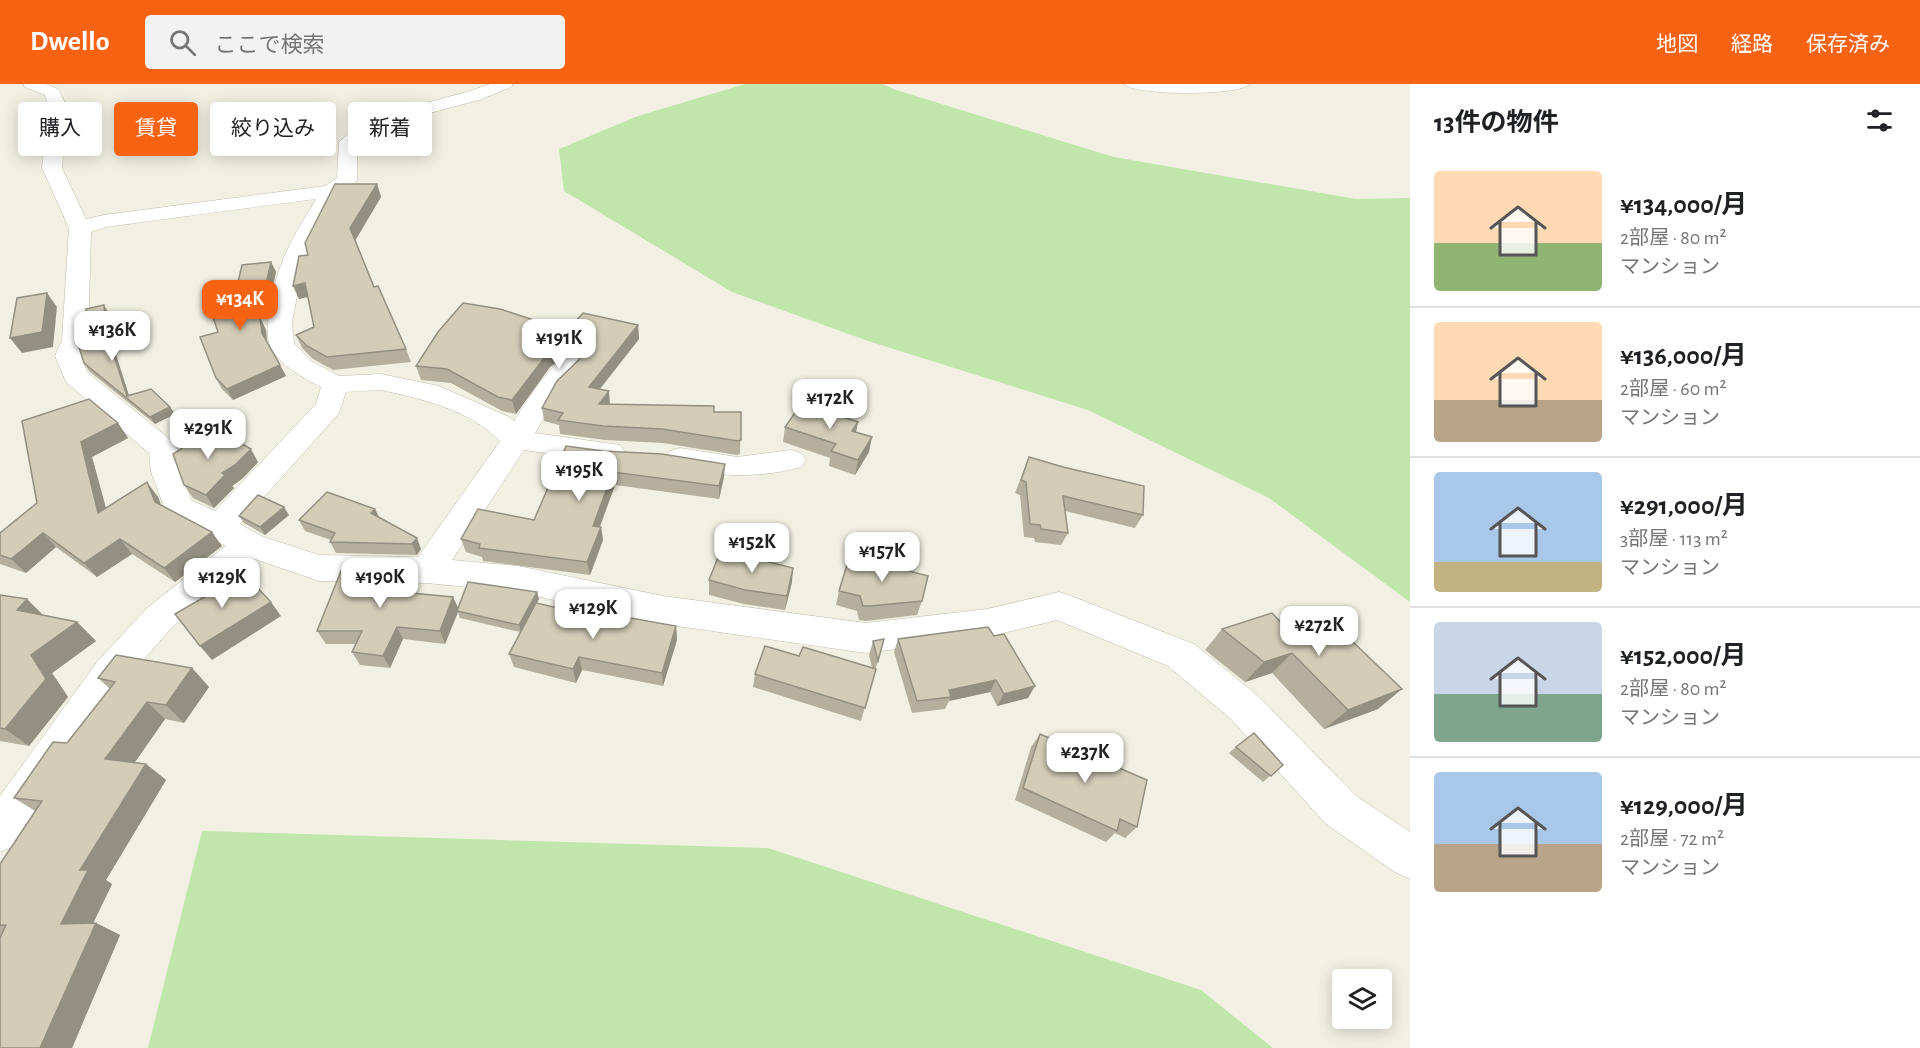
<!DOCTYPE html>
<html lang="ja">
<head>
<meta charset="utf-8">
<style>
  :root { --surface:#fff; --page:#f2f2f2; --text:#202124; --muted:#757577; --line:#e0e0e0; --accent:#f86213 }
  body { margin:0; font-family:"Alegreya Sans","Noto Sans JP",sans-serif; background:var(--page); color:var(--text); height:100vh; display:flex; flex-direction:column; font-size:22px; white-space:nowrap }
  * { box-sizing:border-box; margin:0 }
  p { font-size:20px; color:var(--muted) }
  .icon { flex:none; width:33px; height:33px; fill:none; stroke:currentColor; stroke-width:2; stroke-linecap:round; stroke-linejoin:round }
  .map { position:relative; flex:1; overflow:hidden }
  .side { display:flex; flex-direction:column; background:var(--surface); width:510px }
  .side>* { flex:none }
  .banner { position:absolute; left:18px; top:18px; width:570px; height:54px; display:flex; gap:12px }
  .buttons { position:absolute; left:1332px; top:885px; display:grid; gap:12px }
  .buttons a { display:grid; place-items:center; width:60px; height:60px; border-radius:6px; background:var(--surface); box-shadow:0 3px 15px #0003; font-size:30px }
  .price { position:absolute; translate:-50% -51px; padding:0 14px; border-radius:12px; background:#fff; color:#222; font-size:20px; line-height:39px; filter:drop-shadow(0 2px 3px #0008) }
  .price::after { content:''; position:absolute; left:50%; top:36px; width:18px; height:14px; margin-left:-9px; background:inherit; clip-path:polygon(0 0,100% 0,50% 100%) }
  .price.active { background:var(--accent); color:#fff }
  ul { padding:0; list-style:none }
  li { display:flex; align-items:center; gap:18px; height:150px; padding:0 24px }
  li+li { border-top:2px solid var(--line) }
  li span { display:grid; place-items:center; flex:none; width:168px; height:120px; border-radius:6px; color:#555 }
  li>.icon { margin-inline-start:auto }
  span .icon { width:72px; height:72px; fill:#fffc; stroke-width:1 }
  li b { font-size:26px }
  h2 { display:flex; justify-content:space-between; align-items:center; height:72px; padding:0 24px; font-size:26px }
  .tag { padding:0 21px; border-radius:6px; background:var(--surface); box-shadow:0 3px 15px #0003; font-size:21px; line-height:54px }
  .tag.active { background:var(--accent); color:#fff }
  header { display:flex; align-items:center; gap:36px; box-sizing:border-box; height:84px; padding:0 30px; background:var(--accent); color:#fff }
  header strong { font-size:28px }
  nav { display:flex; gap:33px; margin-inline-start:auto; font-size:21px }
  .search { width:420px; height:54px; background:var(--page); display:flex; align-items:center; gap:15px; box-sizing:border-box; padding:0 21px; border-radius:6px; color:var(--muted); font-size:22px }
  main { display:flex; flex:1; min-height:0 }
  .map>svg:first-child { display:block }
</style>
</head>
<body>
<header>
<strong>Dwello</strong>
<div class="search"><svg class="icon" aria-label="search" viewBox="0 0 24 24"><circle cx="10" cy="10" r="6"/><path d="M15 15l6 6"/></svg>ここで検索</div>
<nav><a>地図</a><a>経路</a><a>保存済み</a></nav>
</header>
<main>
<div class="map">
<svg width="1410" height="964" viewBox="0 0 1410 964">
  <rect width="100%" height="100%" fill="#f1f0e2"/>
  <g fill="#c0e6ab">
    <path d="M745,0H882L896,6L1114,73L1356,115L1410,114V518L1269,414L1088,326L868,257L732,208L564,107L559,65L638,32Z"/>
    <path d="M202,747L768,764L1201,906L1273,964H148Z"/>
  </g>
  <g fill="none" stroke-linecap="round" stroke-linejoin="round">
    <defs>
      <g id="minor">
        <path d="M23,0H46L58,5L60,8L67,24L62,84L86,135L104,131L325,102L337,94L339,58L365,35L467,8L490,0H513L511,3L479,16L377,43L357,60V97L338,111L303,181L292,238L294,259L311,277L339,292L381,290L439,302L509,333L514,337C527,317 546,284 568,272C574,268 580,270 586,272L590,277L558,310L535,349L620,361L625,368L620,375L610,378L524,366L452,476L518,482L663,512L866,539L987,525L1059,508L1071,512L1194,560L1257,611L1356,712L1410,748V795L1395,788L1326,740L1231,635L1168,582L1057,536L987,553L866,569L663,540L518,508L427,499L319,497L255,475L171,544L123,600L15,762L0,768V712L97,578L147,524L226,462L167,431L151,388L149,369L66,298L55,272L62,256L69,144L42,84L49,24L45,11L25,3ZM316,115C304,136 289,158 281,181C274,199 264,240 269,259C275,279 304,294 321,303L316,320L215,427L191,416L181,388L177,365L173,358L87,288L81,272L88,256L91,148L106,143ZM381,306C423,315 470,326 500,357L418,473L319,471L261,452L240,440L339,329L346,308Z"/>
        <path d="M1124,0H1250C1240,12 1134,12 1124,0Z"/>
        <path d="M680,364L737,373L791,366L801,369L806,376L801,383C758,395 713,393 670,381L665,374L670,367Z"/>
      </g>
    </defs>
    <use href="#minor" stroke="#bfbca8" stroke-width="1"/>
    <use href="#minor" fill="#fff" fill-rule="evenodd"/>
  </g>
  <g fill="#b5b09e">
    <path d="M377,100L381,113L355,156L374,203L406,265L411,278L333,286L313,275L302,264L296,251L314,243L308,213L299,215L308,171Z"/>
    <path d="M271,178L276,188L268,224L257,227L266,246L267,258L286,292L233,316L222,305L216,294L218,248L235,211Z"/>
    <path d="M108,228L111,255L129,312L170,323L175,330L155,340L89,287L84,279Z"/>
    <path d="M638,241L639,255L600,305L610,320L714,328H741L740,370L737,371L663,359L605,356L560,350L559,341L544,337L542,324L585,270L580,268L569,269L550,283L516,330L502,327L451,299L421,296L416,282L567,247Z"/>
    <path d="M858,338L856,348L869,368L855,391L829,382L830,374L783,358L785,343Z"/>
    <path d="M118,339L128,354L92,373L106,424L158,413L161,422L222,462L175,498L132,470L97,493L56,463L26,489L0,480V449L37,419Z"/>
    <path d="M566,362L724,393L719,415L615,401L600,443H601L603,456L590,491L483,477L482,473L466,468L461,455L534,436Z"/>
    <path d="M1029,373L1143,431L1135,444L1065,427L1068,449L1061,461L1035,458L1034,454L1024,453L1020,411L1015,409Z"/>
    <path d="M258,378L243,394L232,402L234,404L214,424L193,414L184,401Z"/>
    <path d="M375,425L379,433L421,465L417,471L336,469L330,458L331,456L305,447L299,436Z"/>
    <path d="M289,431L265,451L244,439L239,432Z"/>
    <path d="M709,496L792,498L785,526L744,520L709,511Z"/>
    <path d="M414,501L411,509L453,513L458,524L539,515L537,519L611,536L676,542L677,556L663,602L582,586L576,599L514,583L509,570L520,548L460,534L458,528L445,560L403,555L390,584L360,581L352,568L357,560H326L317,547Z"/>
    <path d="M839,507L922,517L917,531L866,537L859,536L857,527L836,521Z"/>
    <path d="M0,511L44,531L77,538L96,557L52,589L68,613L29,662L0,657Z"/>
    <path d="M1222,545L1288,546L1378,625L1324,645L1272,589L1245,598L1205,566Z"/>
    <path d="M994,552L1035,602L1028,614L997,622L990,608L949,617L945,625L912,629L894,568L898,555Z"/>
    <path d="M884,555L861,637L753,603L755,590L799,572L872,584L869,571L873,557Z"/>
    <path d="M192,584L209,603L184,639L165,635L135,678L146,680L166,696L106,796L112,800L93,839H96L120,851L72,964H0V780L35,727L14,714L67,659L110,605L98,594Z"/>
    <path d="M1040,650L1137,743L1125,754L1115,749L1106,758L1015,716L1031,663Z"/>
    <path d="M1236,663L1283,681L1263,698L1229,669Z"/>
  </g>
  <g fill="#949081">
    <path d="M377,100L381,113L355,157L350,144Z"/>
    <path d="M271,178L276,188L268,224L257,227L266,246L267,260L262,249L252,216Z"/>
    <path d="M305,199L310,212L299,215L293,202Z"/>
    <path d="M47,209L57,223L53,263L22,269L10,254Z"/>
    <path d="M104,221L108,228L111,255L131,318L127,312L106,247Z"/>
    <path d="M638,241L639,255L591,316L589,303Z"/>
    <path d="M567,255L569,269L550,283L516,330L512,316L548,269Z"/>
    <path d="M280,281L286,292L233,316L227,305Z"/>
    <path d="M609,307L610,321L599,320Z"/>
    <path d="M170,323L175,330L155,340L150,333Z"/>
    <path d="M858,338L855,353L852,347Z"/>
    <path d="M118,339L128,354L92,373L111,443L98,429L81,358Z"/>
    <path d="M872,353L869,368L855,391L858,376Z"/>
    <path d="M251,365L258,378L243,394L232,402L234,404L214,424L206,411L222,389Z"/>
    <path d="M725,380L724,393L719,415V402Z"/>
    <path d="M613,388L615,401L595,455L593,442Z"/>
    <path d="M147,398L158,413L166,433L155,418Z"/>
    <path d="M284,423L289,431L265,451L260,443Z"/>
    <path d="M375,425L380,436L371,429Z"/>
    <path d="M601,443L603,456L590,491L587,478Z"/>
    <path d="M212,448L222,462L175,498L164,484Z"/>
    <path d="M43,449L56,463L26,489L11,475Z"/>
    <path d="M417,454L421,465L417,471L412,460Z"/>
    <path d="M120,455L132,470L97,493L84,479Z"/>
    <path d="M793,484L792,498L785,526L787,512Z"/>
    <path d="M408,488L414,501L408,521L401,508Z"/>
    <path d="M537,508L539,515L521,548L519,541Z"/>
    <path d="M453,513L459,526L457,527L458,528L445,560L440,547Z"/>
    <path d="M27,515L47,535L17,526Z"/>
    <path d="M271,518L281,532L212,576L200,562Z"/>
    <path d="M77,538L96,557L52,589L68,613L29,662L5,645L31,571Z"/>
    <path d="M676,542L677,556L663,602L662,589Z"/>
    <path d="M397,543L403,555L390,584L383,572Z"/>
    <path d="M1292,569L1272,589L1245,598L1264,578Z"/>
    <path d="M579,573L582,586L576,599L573,585Z"/>
    <path d="M192,584L209,603L184,639L166,621Z"/>
    <path d="M996,596L990,608L949,617L951,613L949,606Z"/>
    <path d="M1035,602L1028,614L997,622L1004,610Z"/>
    <path d="M1402,605L1378,625L1324,645L1348,626Z"/>
    <path d="M147,618L165,635L126,691L105,675Z"/>
    <path d="M146,680L166,696L106,796L112,800L87,852L61,840L80,786Z"/>
    <path d="M96,839L120,851L72,964H40Z"/>
  </g>
  <g fill="#d3cdb8" stroke="#949081" stroke-width="1.5">
    <path d="M335,100H377L350,144L374,203L378,202L406,265L327,273L307,262L296,251L314,243L305,199L293,202L299,172L308,171L305,159Z"/>
    <path d="M271,178L263,213L252,216L260,235L262,249L280,281L227,305L216,294L200,253L218,248L208,219L235,211L242,181Z"/>
    <path d="M47,209L42,248L10,254L17,214Z"/>
    <path d="M463,219L500,225L567,247L583,229L638,241L589,303L609,307L599,320L714,322V328H741V356L738,357L662,345L603,342L558,336L563,329L542,324L557,297L590,265L586,257L578,254L567,255L548,269L512,316L498,313L447,285L416,282L438,248Z"/>
    <path d="M104,221L106,247L127,312L151,305L170,323L150,333L84,279L79,263L85,249L86,225Z"/>
    <path d="M89,315L118,339L81,358L98,429L147,398L155,418L212,448L164,484L120,455L84,479L43,449L11,475L0,471V449L37,419L22,337Z"/>
    <path d="M802,319L858,338L852,347L872,353L858,376L831,367L836,360L785,343Z"/>
    <path d="M213,344L251,365L235,381L222,389L225,391L206,411L184,401L173,370Z"/>
    <path d="M566,362L603,367L662,370L725,380L719,402L613,388L593,442L601,443L587,478L479,464L480,460L461,455L478,425L534,436Z"/>
    <path d="M1029,373L1063,383L1144,402L1143,431L1063,412L1068,449L1041,445L1040,441L1030,440L1026,398L1021,396Z"/>
    <path d="M327,408L375,425L371,429L417,454L412,460L330,458L335,449L299,436Z"/>
    <path d="M258,411L284,423L260,443L239,432Z"/>
    <path d="M721,466L793,484L787,512L745,506L709,496Z"/>
    <path d="M850,471L928,492L922,517L870,522H863L860,512L839,507Z"/>
    <path d="M341,487L408,488L401,508L453,513L440,547L397,543L383,572L352,568L362,547H317Z"/>
    <path d="M244,490L271,518L200,562L175,530Z"/>
    <path d="M468,498L537,508L519,541L457,527Z"/>
    <path d="M0,511L27,515L17,526L77,538L31,571L46,595L5,645L0,644Z"/>
    <path d="M536,519L611,536L613,531L676,542L662,589L579,573L573,585L509,570Z"/>
    <path d="M1272,529L1288,546L1327,533L1402,605L1348,626L1292,569L1264,578L1222,545Z"/>
    <path d="M988,543L994,552L1004,550L1035,602L1004,610L996,596L949,606L951,613L917,617L898,555Z"/>
    <path d="M884,555L878,577L873,557Z"/>
    <path d="M765,562L799,572L803,563L876,585L865,624L755,590Z"/>
    <path d="M116,571L192,584L166,621L147,618L105,675L146,680L80,786H88L61,840L96,839L40,964H0V854L6,841H0V780L42,717L14,714L53,658L67,659L115,598L98,594Z"/>
    <path d="M1254,649L1283,681L1271,692L1236,663Z"/>
    <path d="M1040,650L1147,696L1137,743L1120,735L1117,747L1023,704Z"/>
  </g>
</svg>
<div class="buttons">
<a><svg class="icon" aria-label="layers" viewBox="0 0 24 24"><path d="M12 4l9 5-9 5-9-5zM3 14l9 5 9-5"/></svg></a>
</div>
<b class="price active" style="left:240px;top:247px">¥134K</b>
<b class="price" style="left:112px;top:278px">¥136K</b>
<b class="price" style="left:559px;top:286px">¥191K</b>
<b class="price" style="left:830px;top:346px">¥172K</b>
<b class="price" style="left:208px;top:376px">¥291K</b>
<b class="price" style="left:579px;top:418px">¥195K</b>
<b class="price" style="left:752px;top:490px">¥152K</b>
<b class="price" style="left:882px;top:499px">¥157K</b>
<b class="price" style="left:222px;top:525px">¥129K</b>
<b class="price" style="left:380px;top:525px">¥190K</b>
<b class="price" style="left:593px;top:556px">¥129K</b>
<b class="price" style="left:1319px;top:573px">¥272K</b>
<b class="price" style="left:1085px;top:700px">¥237K</b>
<div class="banner">
<a class="tag">購入</a>
<a class="tag active">賃貸</a>
<a class="tag">絞り込み</a>
<a class="tag">新着</a>
</div>
</div>
<section class="side">
<h2>13件の物件<svg class="icon" aria-label="filters" viewBox="0 0 24 24"><path d="M4 7h16M4 17h16"/><circle cx="9" cy="7" r="2"/><circle cx="15" cy="17" r="2"/></svg></h2>
<ul>
<li><span style="background:linear-gradient(#ffd9b3 60%,#8fb573 0)"><svg class="icon" aria-label="home" viewBox="0 0 24 24"><path d="M3 11l9-7 9 7M6 9v11h12V9"/></svg></span><div><b>¥134,000/月</b><p>2部屋 · 80 m²</p><p>マンション</p></div></li>
<li><span style="background:linear-gradient(#ffd9b3 65%,#b9a48a 0)"><svg class="icon" aria-label="home" viewBox="0 0 24 24"><path d="M3 11l9-7 9 7M6 9v11h12V9"/></svg></span><div><b>¥136,000/月</b><p>2部屋 · 60 m²</p><p>マンション</p></div></li>
<li><span style="background:linear-gradient(#a9c7e8 75%,#c2b280 0)"><svg class="icon" aria-label="home" viewBox="0 0 24 24"><path d="M3 11l9-7 9 7M6 9v11h12V9"/></svg></span><div><b>¥291,000/月</b><p>3部屋 · 113 m²</p><p>マンション</p></div></li>
<li><span style="background:linear-gradient(#c9d6e8 60%,#7fa58c 0)"><svg class="icon" aria-label="home" viewBox="0 0 24 24"><path d="M3 11l9-7 9 7M6 9v11h12V9"/></svg></span><div><b>¥152,000/月</b><p>2部屋 · 80 m²</p><p>マンション</p></div></li>
<li><span style="background:linear-gradient(#a9c7e8 60%,#b9a48a 0)"><svg class="icon" aria-label="home" viewBox="0 0 24 24"><path d="M3 11l9-7 9 7M6 9v11h12V9"/></svg></span><div><b>¥129,000/月</b><p>2部屋 · 72 m²</p><p>マンション</p></div></li>
</ul>
</section>
</main>
</body>
</html>
